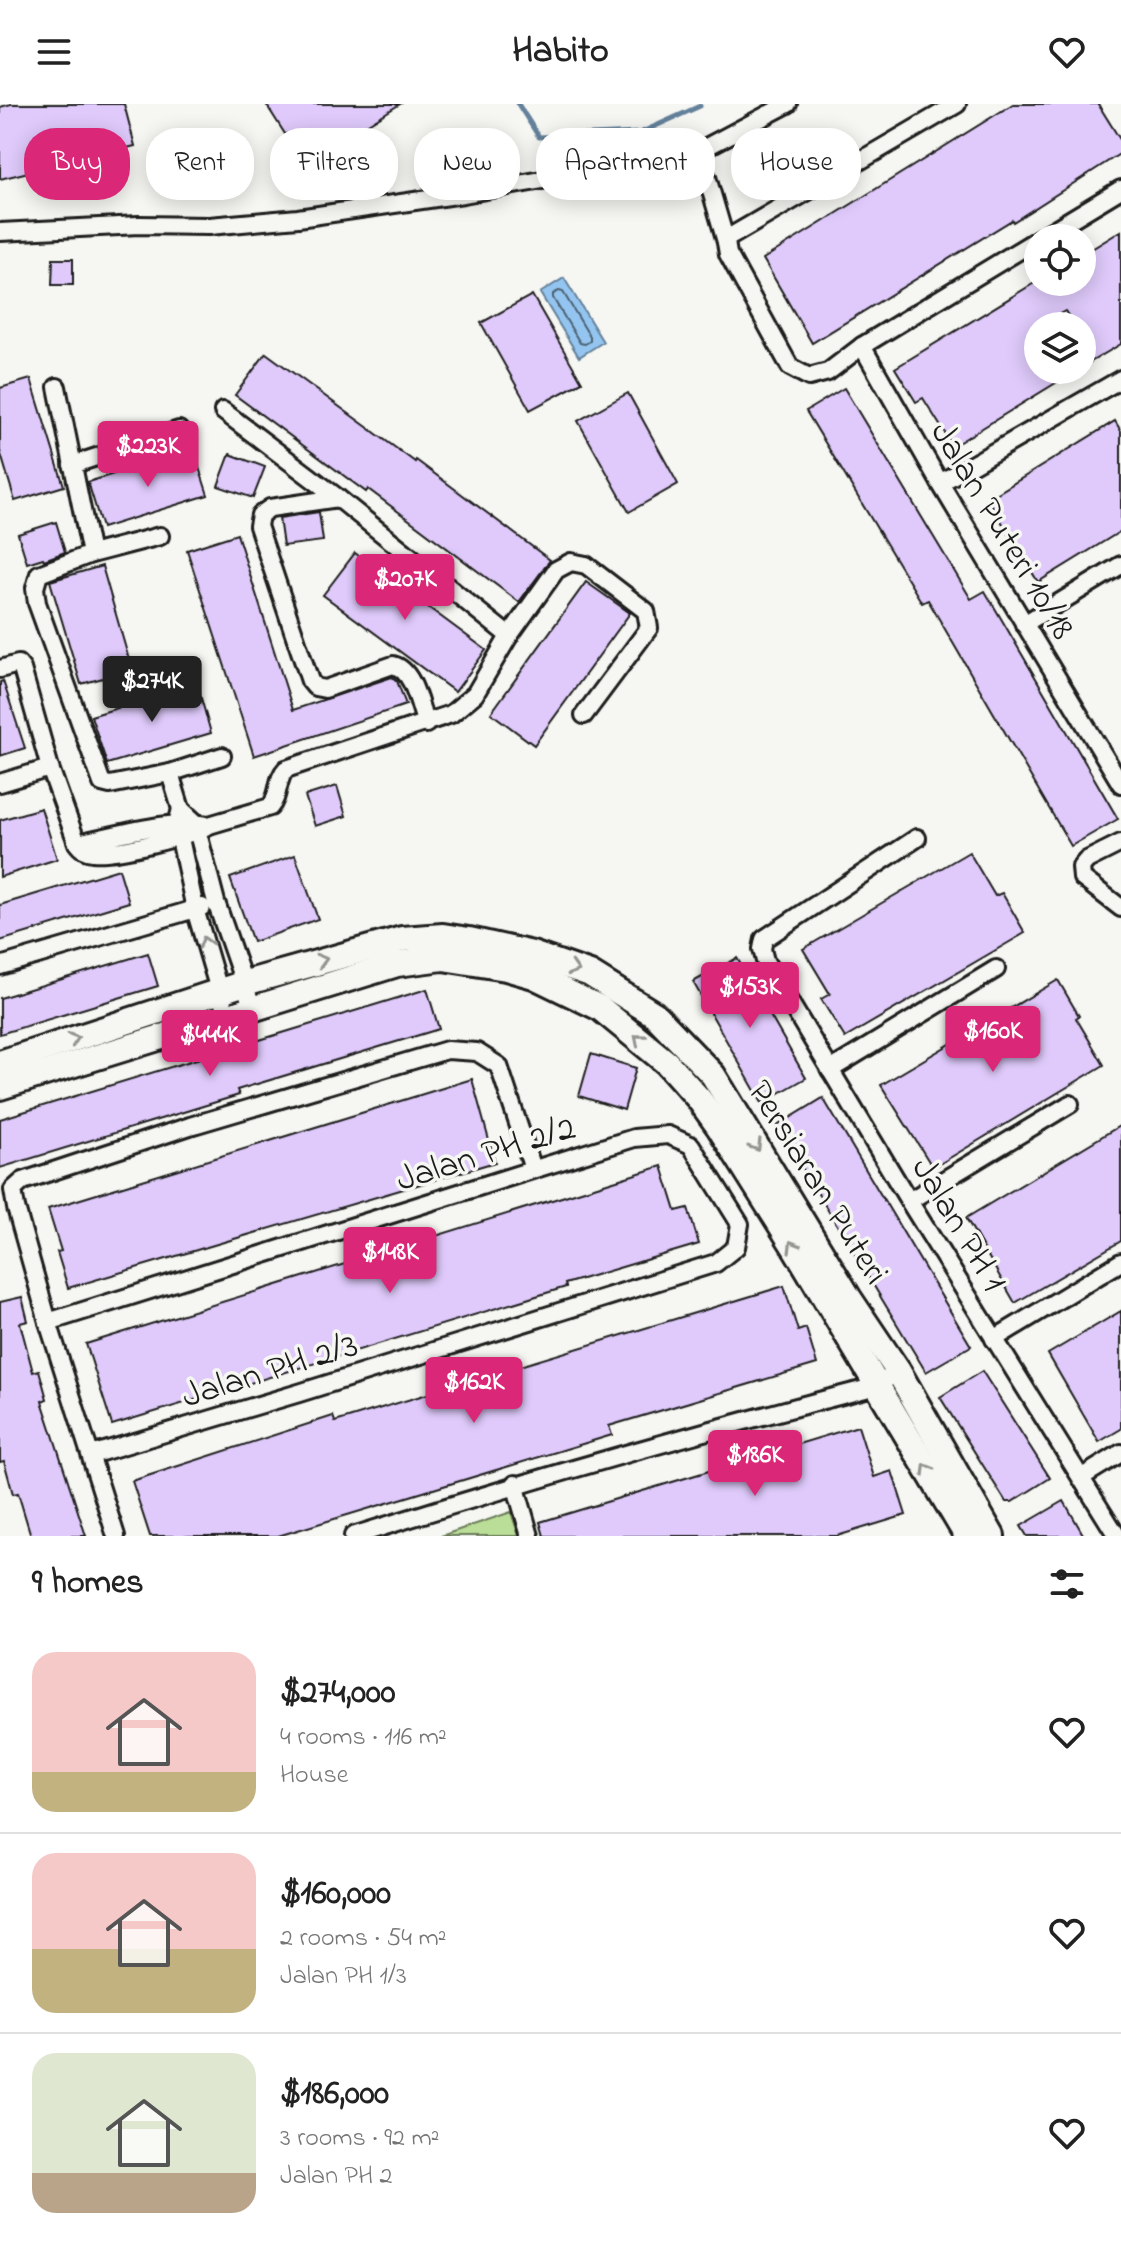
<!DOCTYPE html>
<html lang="en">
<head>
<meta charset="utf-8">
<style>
  :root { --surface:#fff; --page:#f6f6f6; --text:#222; --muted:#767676; --line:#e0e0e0; --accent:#db2777 }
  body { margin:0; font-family:"Indie Flower",sans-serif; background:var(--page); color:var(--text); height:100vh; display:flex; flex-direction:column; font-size:30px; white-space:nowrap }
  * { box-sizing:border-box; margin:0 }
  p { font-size:26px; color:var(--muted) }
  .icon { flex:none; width:44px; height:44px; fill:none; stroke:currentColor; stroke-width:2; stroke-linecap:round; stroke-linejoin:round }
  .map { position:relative; height:1432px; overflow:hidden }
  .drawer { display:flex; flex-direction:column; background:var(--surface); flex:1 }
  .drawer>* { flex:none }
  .top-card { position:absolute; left:24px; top:24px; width:1074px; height:72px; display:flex; gap:16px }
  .buttons { position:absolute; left:1024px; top:120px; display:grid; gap:16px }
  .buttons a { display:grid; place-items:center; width:72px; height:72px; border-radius:50%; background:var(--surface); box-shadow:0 4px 20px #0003; font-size:40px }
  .price { position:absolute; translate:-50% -68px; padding:0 18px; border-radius:8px; background:var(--accent); color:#fff; font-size:26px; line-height:52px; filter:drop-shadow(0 2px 4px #0008) }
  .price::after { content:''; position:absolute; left:50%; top:48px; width:24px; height:18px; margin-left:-12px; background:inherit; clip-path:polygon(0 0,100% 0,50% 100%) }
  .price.on { background:#222; color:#fff }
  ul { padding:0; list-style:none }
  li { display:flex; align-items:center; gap:24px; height:200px; padding:0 32px }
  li+li { border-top:2px solid var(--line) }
  li span { display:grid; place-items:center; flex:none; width:224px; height:160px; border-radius:24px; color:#555 }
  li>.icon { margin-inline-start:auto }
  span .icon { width:96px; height:96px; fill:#fffc; stroke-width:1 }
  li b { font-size:34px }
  h2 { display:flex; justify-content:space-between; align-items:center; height:96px; padding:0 32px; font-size:34px }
  .tag { padding:0 28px; border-radius:32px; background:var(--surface); box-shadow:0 4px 20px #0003; font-size:28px; line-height:72px }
  .tag.on { background:var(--accent); color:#fff }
  header { display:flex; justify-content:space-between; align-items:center; height:104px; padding:0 32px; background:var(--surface); font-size:36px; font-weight:700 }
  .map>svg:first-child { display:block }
</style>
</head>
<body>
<header><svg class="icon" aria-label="menu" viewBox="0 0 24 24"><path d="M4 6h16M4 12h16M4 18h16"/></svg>Habito<svg class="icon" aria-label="heart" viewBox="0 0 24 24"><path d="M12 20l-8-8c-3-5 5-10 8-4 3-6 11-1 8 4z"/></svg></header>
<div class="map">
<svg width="1121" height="1432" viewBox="0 0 1121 1432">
  <rect width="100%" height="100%" fill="#f6f6f2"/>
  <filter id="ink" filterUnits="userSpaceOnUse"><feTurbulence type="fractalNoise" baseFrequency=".0125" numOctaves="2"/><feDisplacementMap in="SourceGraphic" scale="16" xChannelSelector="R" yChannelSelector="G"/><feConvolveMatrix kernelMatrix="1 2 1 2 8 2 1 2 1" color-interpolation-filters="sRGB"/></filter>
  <g filter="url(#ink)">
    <path fill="#badd98" stroke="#6b7c5a" stroke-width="2" d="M511,1408L519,1432H441Z"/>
    <path fill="#94c5f0" stroke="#64819b" stroke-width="2" d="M564,174L603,238L579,253L540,189Z"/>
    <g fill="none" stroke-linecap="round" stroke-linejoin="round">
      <path stroke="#4c6071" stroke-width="2" d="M559,187L563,188L590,233V237L585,240L580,239L553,194V190Z"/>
      <path stroke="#64819b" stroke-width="5" d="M518,0L539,33L640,29L700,2"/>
    </g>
    <g fill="#dfcafb" stroke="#1c1c1c" stroke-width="2">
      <path d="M11,0H124L135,42L0,75V3Z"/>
      <path d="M266,0H400L304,60Z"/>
      <path d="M1013,0H1098L1121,37V49L1013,118L1012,116L812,239L763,155Z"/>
      <path d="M1121,127V240L1082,263V222H1075L1065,207L1038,222V266H1077L953,342L923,294L916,298L895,264L1036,178H1082V151Z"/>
      <path d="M53,155H73V181H52Z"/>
      <path d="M532,191L582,278L530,306L481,219Z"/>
      <path d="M266,249L415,358L416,356L550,456L519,498L368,385L366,388L235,291Z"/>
      <path d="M31,275L64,382L15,397L0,347V284Z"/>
      <path d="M844,284L971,495L985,487L1118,715L1071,742L928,496L922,499L806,307Z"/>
      <path d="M628,289L678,380L629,408L578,317Z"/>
      <path d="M1115,317L1121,327V427L1038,478L988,395Z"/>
      <path d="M193,345L208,391L102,424L88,378Z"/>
      <path d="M230,350L265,363L253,394L218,382Z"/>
      <path d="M319,408L323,437L283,442L279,414Z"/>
      <path d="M56,418L65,448L44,456L43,454L27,459L18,430Z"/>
      <path d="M237,430L293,606L392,573L397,577L406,601L254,652L187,446Z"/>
      <path d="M355,449L486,546L455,588L323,491Z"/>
      <path d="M102,462L132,566L81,580L50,477Z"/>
      <path d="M586,478L630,509L534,641L491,609Z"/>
      <path d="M3,577L25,644L0,652V578Z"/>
      <path d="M197,580L211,629L107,660L91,612Z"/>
      <path d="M337,682L346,712L315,722L305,692Z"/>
      <path d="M41,704L57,755L0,773V716Z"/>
      <path d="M969,748L995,792L1002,789L1025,829L845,934L821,895L830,890L803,845Z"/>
      <path d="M295,751L318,815L253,838L230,774Z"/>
      <path d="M119,765L129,798L0,837V801Z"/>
      <path d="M148,849L158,882L0,930V894Z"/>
      <path d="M737,854L806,974L762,999L693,878Z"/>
      <path d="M1058,876L1079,912L1076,914L1104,961L933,1064L881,981Z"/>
      <path d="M427,885L439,925L237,986L239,991L0,1064V1015Z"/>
      <path d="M591,950L636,964L624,1006L579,992Z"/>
      <path d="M472,975L495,1058L68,1184L57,1148L61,1147L48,1105Z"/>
      <path d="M823,994L971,1242L926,1268L777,1022Z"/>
      <path d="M1121,1021V1137L1015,1199L966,1114Z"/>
      <path d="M662,1062L676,1107L688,1104L699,1140L565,1180L566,1183L112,1321L86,1240Z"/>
      <path d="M784,1182L798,1227L806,1224L817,1260L609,1322L612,1331L278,1432H150L132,1377L333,1312L335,1318Z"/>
      <path d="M22,1193L28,1217L20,1219L33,1268L39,1266L47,1295L42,1297L86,1432H31L18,1389L13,1390L4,1357L0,1358V1198Z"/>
      <path d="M1121,1207V1325L1099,1338L1048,1250Z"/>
      <path d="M982,1267L1050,1374L1012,1398H1006L940,1293Z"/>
      <path d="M858,1322L874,1373L892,1367L906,1411L837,1432H544L540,1418Z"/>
      <path d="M1064,1397L1084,1432H1027L1021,1422Z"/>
    </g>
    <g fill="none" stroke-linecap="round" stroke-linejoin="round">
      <defs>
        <g id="street">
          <path d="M957,0L728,134L726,138L728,150L790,263L809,273L828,268L862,242L1038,135"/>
          <path d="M695,49L707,73L726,138"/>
          <path d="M0,128L139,121L209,122L298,114L463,90L695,49L788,0"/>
          <path d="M1040,134L1121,85"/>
          <path d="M862,242L940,379L1121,680"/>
          <path d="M57,283L91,450"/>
          <path d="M223,307L338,394L509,532"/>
          <path d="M72,361L179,326"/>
          <path d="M940,379L1121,275"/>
          <path d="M338,394L270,404L260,411L258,422L310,577L315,583L325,585L393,561C414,566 419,602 426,620"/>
          <path d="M160,432L91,450L39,470L35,484L37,499L102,679L110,681L170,669L222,652"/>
          <path d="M1024,520L1121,461"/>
          <path d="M0,565L18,560L22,565L50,664L77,739C81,745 85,747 93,748C114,751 190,732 209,721C174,714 114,732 77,739"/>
          <path d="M170,669L181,705"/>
          <path d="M0,679L50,664"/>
          <path d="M209,721L270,703C280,692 276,675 286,665L451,610L475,590L509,532L556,466L571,458L586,461L646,507L649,524L584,611"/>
          <path d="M917,734L764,835L762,845L765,857L909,1097L1117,1432"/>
          <path d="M1121,739L1087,756L1081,763L1082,774L1121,804"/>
          <path d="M0,862L202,803"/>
          <path d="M227,913L195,805L177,720L181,705L195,718L216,798L253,905"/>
          <path d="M830,966L996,865"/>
          <path d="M909,1097L1070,1000"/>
          <path d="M48,1218L634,1034L668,1031L691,1041L740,1120L736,1143L716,1159L299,1289L91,1351"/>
          <path d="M994,1235L1121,1158"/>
          <path d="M1082,1373L1121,1349"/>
          <path d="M515,1380L530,1432"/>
          <path d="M116,1432L48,1218L16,1104L13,1086L23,1077L190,1022L447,946L477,948L499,962L533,1065"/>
          <path d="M353,1432C527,1377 701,1327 877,1282L898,1267"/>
        </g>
        <g id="secondary">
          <path d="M0,959L245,879L402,835L443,832L469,836L532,850L590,870L654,910L713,971L849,1194L898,1267L992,1432"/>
          <path d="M0,983L397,860L443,854L506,864L534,872L600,904L667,959L699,995L719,1023L797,1147L967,1432"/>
        </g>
      </defs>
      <use href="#street" stroke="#1c1c1c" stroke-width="22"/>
      <use href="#secondary" stroke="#1c1c1c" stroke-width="30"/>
      <use href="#street" stroke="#f6f6f2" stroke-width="16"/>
      <use href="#secondary" stroke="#f6f6f2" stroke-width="24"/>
    </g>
    <defs><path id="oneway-chevron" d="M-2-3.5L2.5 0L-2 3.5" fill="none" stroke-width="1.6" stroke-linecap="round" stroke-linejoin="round" transform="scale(2)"/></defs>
    <g stroke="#949492">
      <use href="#oneway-chevron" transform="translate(205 838) rotate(-107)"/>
      <use href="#oneway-chevron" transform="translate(322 856) rotate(-16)"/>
      <use href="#oneway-chevron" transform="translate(574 865) rotate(17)"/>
      <use href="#oneway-chevron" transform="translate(74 935) rotate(-18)"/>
      <use href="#oneway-chevron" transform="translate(639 935) rotate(-140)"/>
      <use href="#oneway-chevron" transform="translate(756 1042) rotate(59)"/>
      <use href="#oneway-chevron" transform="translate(793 1142) rotate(-121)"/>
      <use href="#oneway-chevron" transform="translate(927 1365) rotate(-120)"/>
    </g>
  </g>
  <g text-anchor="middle" stroke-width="7" stroke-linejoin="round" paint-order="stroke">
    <g font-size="36" fill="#1c1c1c" stroke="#f6f6f2">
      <text transform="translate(1005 425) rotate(59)" y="13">Jalan Puteri 10/18</text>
      <text transform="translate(485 1047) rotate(-17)" y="13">Jalan PH 2/2</text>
      <text transform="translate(820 1077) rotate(58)" y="13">Persiaran Puteri</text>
      <text transform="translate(961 1119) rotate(59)" y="13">Jalan PH 1</text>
      <text transform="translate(269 1264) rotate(-17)" y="13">Jalan PH 2/3</text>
    </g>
  </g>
</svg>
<div class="buttons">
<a><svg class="icon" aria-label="locate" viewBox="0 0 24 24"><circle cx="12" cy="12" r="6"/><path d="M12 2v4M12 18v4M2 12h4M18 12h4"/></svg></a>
<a><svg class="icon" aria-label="layers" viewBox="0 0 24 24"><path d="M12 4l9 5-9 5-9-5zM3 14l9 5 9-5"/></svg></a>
</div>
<b class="price" style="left:148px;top:385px">$223K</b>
<b class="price" style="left:405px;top:518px">$207K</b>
<b class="price on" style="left:152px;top:620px">$274K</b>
<b class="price" style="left:750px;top:926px">$153K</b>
<b class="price" style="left:993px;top:970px">$160K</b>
<b class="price" style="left:210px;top:974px">$444K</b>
<b class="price" style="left:390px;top:1191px">$148K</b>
<b class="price" style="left:474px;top:1321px">$162K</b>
<b class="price" style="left:755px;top:1394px">$186K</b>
<div class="top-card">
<a class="tag on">Buy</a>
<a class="tag">Rent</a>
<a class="tag">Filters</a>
<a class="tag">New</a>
<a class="tag">Apartment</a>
<a class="tag">House</a>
</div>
</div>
<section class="drawer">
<h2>9 homes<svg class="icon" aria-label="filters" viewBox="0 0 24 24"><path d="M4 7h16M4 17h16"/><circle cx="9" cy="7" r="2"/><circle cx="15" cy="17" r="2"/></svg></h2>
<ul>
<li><span style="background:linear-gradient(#f6c9c9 75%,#c2b280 0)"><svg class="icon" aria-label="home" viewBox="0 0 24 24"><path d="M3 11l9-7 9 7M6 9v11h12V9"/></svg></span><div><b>$274,000</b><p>4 rooms · 116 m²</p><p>House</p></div><svg class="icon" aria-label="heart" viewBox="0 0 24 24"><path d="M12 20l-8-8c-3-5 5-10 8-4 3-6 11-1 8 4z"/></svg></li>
<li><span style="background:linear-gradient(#f6c9c9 60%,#c2b280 0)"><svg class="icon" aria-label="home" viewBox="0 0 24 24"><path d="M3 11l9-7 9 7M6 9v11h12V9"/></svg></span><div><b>$160,000</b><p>2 rooms · 54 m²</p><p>Jalan PH 1/3</p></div><svg class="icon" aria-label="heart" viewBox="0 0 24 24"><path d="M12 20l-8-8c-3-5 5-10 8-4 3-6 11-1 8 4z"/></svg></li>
<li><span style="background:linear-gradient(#dfe7d0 75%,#b9a48a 0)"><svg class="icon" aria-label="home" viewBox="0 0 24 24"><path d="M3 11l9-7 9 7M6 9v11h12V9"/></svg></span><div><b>$186,000</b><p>3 rooms · 92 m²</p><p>Jalan PH 2</p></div><svg class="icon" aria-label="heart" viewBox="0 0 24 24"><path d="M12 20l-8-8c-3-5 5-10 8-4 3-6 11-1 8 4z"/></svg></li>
</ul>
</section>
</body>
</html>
